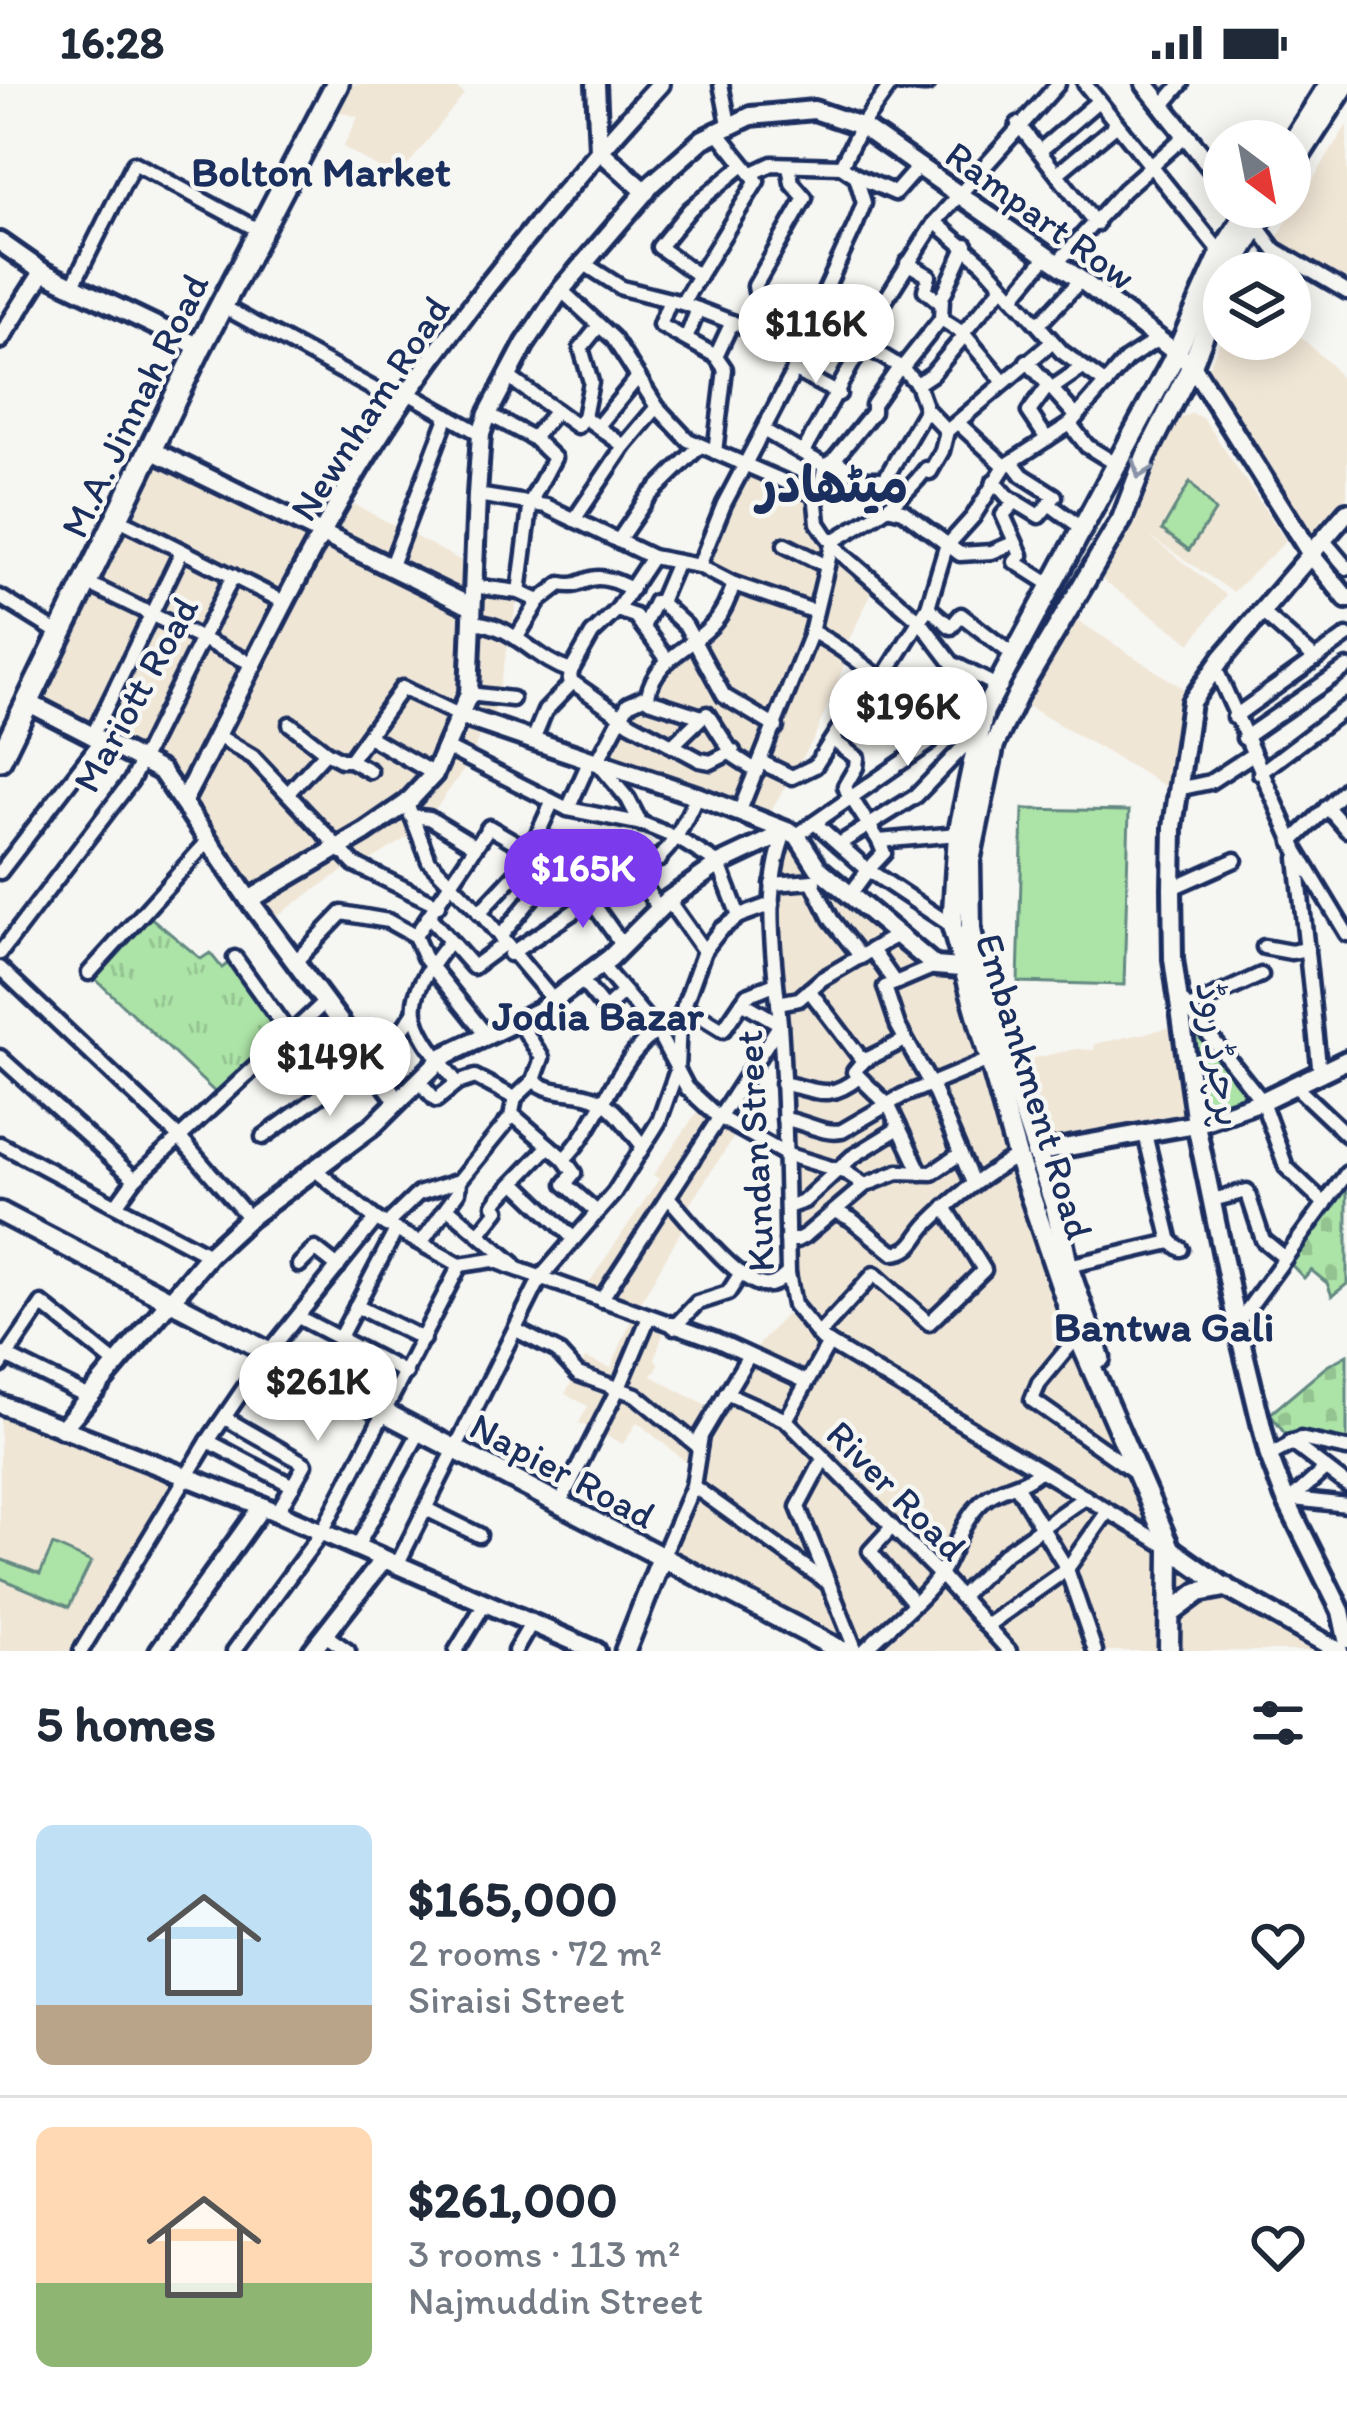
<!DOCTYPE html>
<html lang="en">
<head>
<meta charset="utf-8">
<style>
  :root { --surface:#fff; --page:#f2f2f3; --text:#1f2937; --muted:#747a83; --line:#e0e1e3; --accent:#7c3aed }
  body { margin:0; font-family:Itim,"Playpen Sans Arabic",sans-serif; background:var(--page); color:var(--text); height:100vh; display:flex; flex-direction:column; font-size:45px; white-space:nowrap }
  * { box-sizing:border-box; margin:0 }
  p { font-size:39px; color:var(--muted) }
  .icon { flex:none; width:66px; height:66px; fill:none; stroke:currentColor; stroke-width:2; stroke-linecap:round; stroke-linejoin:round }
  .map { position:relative; height:1567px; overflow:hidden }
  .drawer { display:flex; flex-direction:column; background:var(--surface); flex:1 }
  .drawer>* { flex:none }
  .needle { width:78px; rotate:148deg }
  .buttons { position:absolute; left:1203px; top:36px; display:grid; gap:24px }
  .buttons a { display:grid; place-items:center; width:108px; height:108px; border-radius:50%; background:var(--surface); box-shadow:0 6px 30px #0003; font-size:60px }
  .price { position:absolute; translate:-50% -102px; padding:0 27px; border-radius:42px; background:#fff; color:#222; font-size:39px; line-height:78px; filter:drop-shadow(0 3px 6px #0008) }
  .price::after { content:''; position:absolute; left:50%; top:72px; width:36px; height:27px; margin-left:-18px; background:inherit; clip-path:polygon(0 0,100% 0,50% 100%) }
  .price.current { background:var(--accent); color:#fff }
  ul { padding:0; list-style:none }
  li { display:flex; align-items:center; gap:36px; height:300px; padding:0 36px }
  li+li { border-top:3px solid var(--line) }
  li span { display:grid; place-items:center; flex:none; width:336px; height:240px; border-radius:18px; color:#555 }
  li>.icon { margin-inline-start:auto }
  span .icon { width:144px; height:144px; fill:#fffc; stroke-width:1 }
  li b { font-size:51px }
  h2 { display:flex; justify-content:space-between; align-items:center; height:144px; padding:0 36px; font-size:51px }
  .status { display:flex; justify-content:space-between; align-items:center; height:84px; padding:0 60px; background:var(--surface); direction:ltr }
  .status svg { height:33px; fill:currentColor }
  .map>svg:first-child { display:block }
</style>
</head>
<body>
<div class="status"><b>16:28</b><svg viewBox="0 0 49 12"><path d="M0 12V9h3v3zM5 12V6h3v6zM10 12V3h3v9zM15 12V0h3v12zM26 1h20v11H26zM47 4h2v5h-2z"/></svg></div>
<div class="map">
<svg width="1347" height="1567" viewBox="0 0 1347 1567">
  <defs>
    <pattern id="cemetery-stones" width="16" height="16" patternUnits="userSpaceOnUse" patternTransform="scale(3)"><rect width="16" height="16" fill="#ace3a6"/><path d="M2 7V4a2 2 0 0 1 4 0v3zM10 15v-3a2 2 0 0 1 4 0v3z" fill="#93c391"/></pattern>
    <pattern id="park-tufts" width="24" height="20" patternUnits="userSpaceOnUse" patternTransform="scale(3)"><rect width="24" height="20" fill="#ace3a6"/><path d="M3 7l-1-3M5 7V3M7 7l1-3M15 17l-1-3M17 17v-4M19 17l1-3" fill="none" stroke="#93c391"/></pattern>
  </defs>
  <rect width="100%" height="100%" fill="#f6f6f2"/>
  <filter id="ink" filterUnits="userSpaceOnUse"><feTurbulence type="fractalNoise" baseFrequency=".00833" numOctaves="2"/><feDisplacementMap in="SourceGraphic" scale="24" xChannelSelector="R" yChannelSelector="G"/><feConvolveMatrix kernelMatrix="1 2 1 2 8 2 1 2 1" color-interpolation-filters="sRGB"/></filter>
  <g filter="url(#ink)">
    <g fill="#f0e6d6">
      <path d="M337,0H451L464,10L397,95L343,63L358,33L325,23Z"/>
      <path d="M1347,41V208L1271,163Z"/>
      <path d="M1290,243L1331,281L1347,303V412L1313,451L1255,356L1249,360L1205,290L1224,250V255H1290Z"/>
      <path d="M1192,329L1204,335L1286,457L1233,508L1149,452L1226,511L1191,559L1091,488L1181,334Z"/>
      <path d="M151,366L325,448L344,415L473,483L472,502L519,508L491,644L482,641L472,674L429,734L416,748L360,783L353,780L266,839L161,687L27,618Z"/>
      <path d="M747,381L818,412L819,441L876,500L845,564L850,567L814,654L763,740L597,678L609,650L658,586L708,545L734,500L699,482Z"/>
      <path d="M1066,529L1184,605L1177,709L1015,615Z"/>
      <path d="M785,749L818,784L935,882L961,884L1017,1072L1170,1464L1169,1567H842L666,1478L696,1386L637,1338L623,1360L579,1339L588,1322L565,1310L585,1274L611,1284L634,1229L582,1209L659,1095L653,1091L703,1020L739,1045L684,1129L688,1135L635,1228L666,1239L655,1275L659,1280L652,1292L715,1327L748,1273L794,1221L772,800Z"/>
      <path d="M1182,941L1196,1040L1036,1071L1006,980L1077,965L1094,966L1095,960Z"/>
      <path d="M0,1309L187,1391L81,1567H0Z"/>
      <path d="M1174,1469L1338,1567H1172Z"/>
    </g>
    <g fill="#ace3a6" stroke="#648982" stroke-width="3">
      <path d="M1190,398L1215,427L1189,466L1162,446Z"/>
      <path d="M1023,725L1129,727L1124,901L1018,898Z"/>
      <path d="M1178,913L1252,1014L1196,1040Z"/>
      <path d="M53,1461L91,1478L69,1523L0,1494V1475L40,1490Z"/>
    </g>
    <g fill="url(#cemetery-stones)" stroke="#648982" stroke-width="3">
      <path d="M1347,1089V1200L1332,1212L1327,1199L1311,1186L1304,1194L1285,1174Z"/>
      <path d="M1347,1271V1365L1291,1358L1270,1330L1327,1282Z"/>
    </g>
    <path fill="url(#park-tufts)" stroke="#648982" stroke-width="3" d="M144,828L201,875L210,869L222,884L235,874L290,951L222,1015L89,889Z"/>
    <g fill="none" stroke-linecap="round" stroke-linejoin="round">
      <defs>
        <g id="street">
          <path d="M721,0L729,40"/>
          <path d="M898,0H927"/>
          <path d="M1085,0L1221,169"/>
          <path d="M1163,21L1181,0"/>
          <path d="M1018,40L1096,140"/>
          <path d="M1041,66L1098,17"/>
          <path d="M753,89L772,80L841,82"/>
          <path d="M1058,89L1117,40"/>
          <path d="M856,92L895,109L917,84"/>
          <path d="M935,138L984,180L1062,268L1106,300"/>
          <path d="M1254,138L1274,165L1347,208"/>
          <path d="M583,179L622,204L682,219L802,265"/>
          <path d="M907,179L929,192L925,206L941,219"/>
          <path d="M1057,179L1124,106L1186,51"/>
          <path d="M699,192L659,163L690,125L742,82"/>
          <path d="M73,201L134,79L260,147"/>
          <path d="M561,206L613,254L657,323L688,356L818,412"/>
          <path d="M1013,213L1047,172"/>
          <path d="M670,216L660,241L716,272L725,285L715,368"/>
          <path d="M682,219L757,97L716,46"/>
          <path d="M222,222L401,320"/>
          <path d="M814,231L902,284L917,300L926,325L947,347"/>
          <path d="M941,235L963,249L1003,297"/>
          <path d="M1040,239L1081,196"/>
          <path d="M963,249L1003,202"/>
          <path d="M768,253L775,225L756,208L755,202L805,114L792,99L789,81"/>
          <path d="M686,255L698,225"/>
          <path d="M860,256L935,138L1058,0"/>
          <path d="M716,272L732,238"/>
          <path d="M1027,277L1076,332"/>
          <path d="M902,284L941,235L942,214L966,161"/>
          <path d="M794,286L839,310"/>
          <path d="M507,292L577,342L584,333L624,362"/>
          <path d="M917,300L932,290L964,252"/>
          <path d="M1051,305L1080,285"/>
          <path d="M408,309L481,350"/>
          <path d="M488,330L533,354L554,374L531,417L519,508"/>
          <path d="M584,333L591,298L581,264L598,243"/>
          <path d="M958,339L1005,382"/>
          <path d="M1070,340L1087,362L1116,380"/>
          <path d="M598,342L638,293"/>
          <path d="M765,347L825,382L834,376L865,395H885L926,325"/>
          <path d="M533,354L556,327"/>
          <path d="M1047,355L1029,328L1048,302"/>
          <path d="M804,367L864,258"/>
          <path d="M834,376L873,328V321L898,285"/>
          <path d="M1012,378L1022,391L1055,412L1049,420L1083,445"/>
          <path d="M825,382L816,419L818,439L826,451L841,469L920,537L952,579L997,602"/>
          <path d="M994,397L1008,413L1039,432L1049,420"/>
          <path d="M477,411L546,422L652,473L699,482L734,500L813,527"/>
          <path d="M1016,417L1003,431L1021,471L1015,478L1051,501"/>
          <path d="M891,424L903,427L960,470L992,468L1013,459"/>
          <path d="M117,434L286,519"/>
          <path d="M574,436L624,362L657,323"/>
          <path d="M618,457L648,413L699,363"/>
          <path d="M1325,458L1347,484"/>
          <path d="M785,461L827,482"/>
          <path d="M699,482L724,420L791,293L814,231L856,140L864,119L856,92L841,82L861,42L891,0"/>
          <path d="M390,484L448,331"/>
          <path d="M87,499L255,581"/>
          <path d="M472,502L519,508L539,517"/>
          <path d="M0,513L60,550"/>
          <path d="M660,518L686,542L724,612L776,643"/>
          <path d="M928,523L951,543L961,531L1013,571"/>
          <path d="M617,526L635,532L667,575"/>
          <path d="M1263,529L1315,575"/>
          <path d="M472,538C516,541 531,574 571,587"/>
          <path d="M643,543L655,518H660L677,478"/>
          <path d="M811,547C870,578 916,631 975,660"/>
          <path d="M517,553L539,517L561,500C576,503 578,499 591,495C604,491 619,499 632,505"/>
          <path d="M1215,583L1297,767L1347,850"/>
          <path d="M571,597L631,639L700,676L711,678L733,667"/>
          <path d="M469,610L512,615"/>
          <path d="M648,611C655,575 688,566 711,542C723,530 728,516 734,500"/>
          <path d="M648,611L649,616L702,633L707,630L734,672L757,687"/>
          <path d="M1234,633L1347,552"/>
          <path d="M290,640L326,668"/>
          <path d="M218,652L253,673L354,780L438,821"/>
          <path d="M368,652L434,690"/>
          <path d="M92,653L182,467"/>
          <path d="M1244,654L1347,583"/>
          <path d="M833,656L857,674L856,683L845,702L850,716"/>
          <path d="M532,658L545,627L569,602L571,587L592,550L617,526L652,473"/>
          <path d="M672,662L702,633"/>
          <path d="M447,664L568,725L643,740L677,754L719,780L739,832"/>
          <path d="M350,676L370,687"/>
          <path d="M761,678L792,693L815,682L849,629L883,595L928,523L946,463L973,433L1005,382L1070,340L1126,276L1155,257"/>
          <path d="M1260,689L1347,623"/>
          <path d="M1178,705L1210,698L1253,670"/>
          <path d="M289,708L326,668L341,676H350L402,604L461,632"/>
          <path d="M852,715L879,757L958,750"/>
          <path d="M407,719L429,777L482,831L554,917"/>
          <path d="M1327,723L1347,746"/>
          <path d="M568,725L590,676"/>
          <path d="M739,729L810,552L833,457C870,435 899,421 926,385L930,388L942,367L947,347L1052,258"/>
          <path d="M411,732L429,734L475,762"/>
          <path d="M815,739L868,786L849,812"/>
          <path d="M641,740L628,715L597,678L628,620L648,611"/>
          <path d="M785,749C761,810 775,877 780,940C786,1023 786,1106 788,1189L794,1221L822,1255L1168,1463"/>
          <path d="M797,751L928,660L943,643"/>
          <path d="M536,753L623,773"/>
          <path d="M879,757L884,769L868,786L952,842"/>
          <path d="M1292,758L1347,704"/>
          <path d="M839,760L916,712L969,657"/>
          <path d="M1297,774L1320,991"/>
          <path d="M0,788L100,658"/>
          <path d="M812,797L831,835L861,873"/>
          <path d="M555,800L570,758"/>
          <path d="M772,800L814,797"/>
          <path d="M1172,804L1235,776"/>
          <path d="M587,811L623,862"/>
          <path d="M668,816L704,867"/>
          <path d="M659,825L644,802L645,784C673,767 683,741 697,712"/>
          <path d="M479,829L522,783L530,767"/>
          <path d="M430,834L473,883L504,860"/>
          <path d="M415,852L489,743L530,767L552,719"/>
          <path d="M500,853L536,809L549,800L583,805L626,770L660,775"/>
          <path d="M450,857C397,923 407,934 457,999"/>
          <path d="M1264,863L1291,868L1307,865"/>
          <path d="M872,866L895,899L935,882"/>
          <path d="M0,869L131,697L233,492"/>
          <path d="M510,870L591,816"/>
          <path d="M235,874L290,951"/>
          <path d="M295,878L342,829L388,837L415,852L424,873L488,953"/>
          <path d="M601,881L657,947L687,1004L717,1032L785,1070L847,1089L865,1101"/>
          <path d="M0,884L179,1053L249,1134"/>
          <path d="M89,889L208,757"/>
          <path d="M582,897L605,925L624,908"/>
          <path d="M895,899L885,903L898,942L933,1005L973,1099"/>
          <path d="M809,906L863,977L854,988L889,1022L921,1089"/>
          <path d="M1179,913L1262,1017L1286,1083L1325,1120"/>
          <path d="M778,919L799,915L822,895L897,851"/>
          <path d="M684,922L723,946L747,911L775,900"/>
          <path d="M1189,924L1261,891"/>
          <path d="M0,973L135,1095"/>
          <path d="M863,977L905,956"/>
          <path d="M418,996L436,1016L457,999L475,993L515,1014"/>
          <path d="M534,996C552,1013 580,1004 601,1017C618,1027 630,1047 643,1062"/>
          <path d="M782,999C817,1006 828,1018 859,993"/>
          <path d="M1294,1001L1347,1051"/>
          <path d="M512,1030L564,1075L574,1089L565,1100L597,1128"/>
          <path d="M784,1035C803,1037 823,1051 842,1047L902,1012L989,976"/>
          <path d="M1145,1050L1171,1158"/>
          <path d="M263,1053L394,958L413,930"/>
          <path d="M0,1060L209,1171"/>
          <path d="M564,1075C607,1033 618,957 679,936"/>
          <path d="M314,1085L376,1135L460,1181L493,1176L506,1181L716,1256L807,1298"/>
          <path d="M517,1100L574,1155"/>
          <path d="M668,1113C688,1135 735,1196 763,1201C774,1203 780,1196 788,1189"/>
          <path d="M1212,1116L1247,1107L1263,1156L1285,1174"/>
          <path d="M117,1120L135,1095L325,918"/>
          <path d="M787,1123L804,1117L852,1073L899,1044"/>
          <path d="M448,1124L514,1180"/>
          <path d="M835,1127L851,1135L893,1169C913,1168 915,1154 927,1141C956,1112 982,1092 1017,1072"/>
          <path d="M386,1141L418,1110L459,1097L511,1033L515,1014L534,996L542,974L520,939"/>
          <path d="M480,1149L498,1126L494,1121L499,1114L549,1062"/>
          <path d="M787,1156H797L806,1151L865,1101L898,1088L932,1089L960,1070"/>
          <path d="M421,1159L458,1108L459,1097"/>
          <path d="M299,1181L315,1165L338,1183"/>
          <path d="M1068,1182L1171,1158L1181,1165"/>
          <path d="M601,1216L780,940L742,918"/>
          <path d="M356,1222L423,1255"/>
          <path d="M298,1233L406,1289"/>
          <path d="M1237,1240L1347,1089"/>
          <path d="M674,1243L697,1219L728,1209L741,1189"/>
          <path d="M516,1246L557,1267L578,1290L636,1311L699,1363"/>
          <path d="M818,1251L874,1190L929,1239L984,1186L945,1123"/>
          <path d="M1078,1252L1039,1299L1032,1316L1135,1388"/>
          <path d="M339,1255L396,1146"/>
          <path d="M2,1270L87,1312"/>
          <path d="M0,1282L42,1220L116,1280"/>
          <path d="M726,1309L786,1336L943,1494L1009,1567"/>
          <path d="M225,1334L305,1380L277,1429"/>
          <path d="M786,1336L829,1259"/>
          <path d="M208,1357L293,1402"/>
          <path d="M1291,1358L1347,1401"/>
          <path d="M1269,1372L1300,1355L1347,1365"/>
          <path d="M824,1374L798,1423L856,1567"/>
          <path d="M1016,1401L1067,1485L1095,1567"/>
          <path d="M693,1402L828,1499"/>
          <path d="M1285,1414L1347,1421"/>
          <path d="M1293,1414L1325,1385"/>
          <path d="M559,1421L622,1297L649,1233"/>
          <path d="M426,1425L479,1451"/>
          <path d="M892,1443L870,1467L913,1518"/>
          <path d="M357,1463L420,1347"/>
          <path d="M661,1476L693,1402L701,1352L748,1273"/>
          <path d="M397,1481L541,1193L614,1109L659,1037L677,986L679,936L704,867L720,846L739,832L772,820"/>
          <path d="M960,1513L1004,1470L1085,1413"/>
          <path d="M986,1542L1067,1485L1108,1427"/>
          <path d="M325,1551L348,1567"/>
          <path d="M81,1567L208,1357L269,1268L376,1135"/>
          <path d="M234,1567L322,1448L460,1181"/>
          <path d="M456,1567L485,1519"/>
          <path d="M515,1567L532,1538"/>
          <path d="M864,1567C887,1543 920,1519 939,1492C954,1469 961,1437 982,1418C1000,1401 1024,1403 1040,1386"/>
        </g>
        <g id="secondary">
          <path d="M596,0L599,66L646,108"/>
          <path d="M1145,0L1224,99"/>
          <path d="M0,158L43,188L200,263"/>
          <path d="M0,255L43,188"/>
          <path d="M151,366L472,523"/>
          <path d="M1347,428L1222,574L1191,618L1173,743L1172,804L1173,875L1196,1040L1237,1240L1269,1372L1285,1414L1341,1527L1347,1555"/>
          <path d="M27,618L161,687L249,816L397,1015"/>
          <path d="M461,632L697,712L797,751L818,784L935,882L961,884"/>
          <path d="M183,717C255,581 319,437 407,310C483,201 570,98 660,0"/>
          <path d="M249,816L365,748L407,719L434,690L469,610L477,411L481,350L488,330L525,260L561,206L652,100L703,55L751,32L814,26L861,42L1081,196L1192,281L1312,472L1347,515"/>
          <path d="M1035,1069L1196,1040L1262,1017L1347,976"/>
          <path d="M0,1320L262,1422L596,1567"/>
          <path d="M62,1345L209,1171L249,1134L374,1041L444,972L539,927L610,874L668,816L719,780L785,749"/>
          <path d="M1170,1464L1225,1503L1339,1567"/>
          <path d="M159,1567L262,1422"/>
          <path d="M312,1567L384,1475"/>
        </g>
        <g id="primary">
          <path d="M1290,62L1329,0"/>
          <path d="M1290,87L1346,0"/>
          <path d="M1229,189L1268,123"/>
          <path d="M0,1128L842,1567"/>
          <path d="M1100,1274L1068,1182L1056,1125L981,902L971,845L970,777L994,661L1018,610L1122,435L1146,372L1192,281L1224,199"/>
          <path d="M1171,1529L1199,1508L1225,1503"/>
          <path d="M625,1567L661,1476"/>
          <path d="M1169,1567L1170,1464L1078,1252L1017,1072L952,842L958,750L984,627L1176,270L1221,169L1250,123"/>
        </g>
        <path id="highway" d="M0,675L200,263L337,0"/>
      </defs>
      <use href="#street" stroke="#1b2f5e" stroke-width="21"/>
      <use href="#secondary" stroke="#1b2f5e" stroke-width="26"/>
      <use href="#primary" stroke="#1b2f5e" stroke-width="27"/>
      <use href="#highway" stroke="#1b2f5e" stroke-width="30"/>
      <use href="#street" stroke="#f6f6f2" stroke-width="12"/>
      <use href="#secondary" stroke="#f6f6f2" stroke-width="16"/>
      <use href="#primary" stroke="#f6f6f2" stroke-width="18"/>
      <use href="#highway" stroke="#f6f6f2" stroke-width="21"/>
    </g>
    <defs><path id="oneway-chevron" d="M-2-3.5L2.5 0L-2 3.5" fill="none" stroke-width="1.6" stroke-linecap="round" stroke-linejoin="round" transform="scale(3)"/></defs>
    <use stroke="#8892a8" href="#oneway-chevron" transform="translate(1141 386) rotate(112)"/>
  </g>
  <g text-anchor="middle" stroke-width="9" stroke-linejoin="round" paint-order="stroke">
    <g font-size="39" fill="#1b2f5e" stroke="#f6f6f2">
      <text transform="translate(1041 131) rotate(36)" y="14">Rampart Row</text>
      <text transform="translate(134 321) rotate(-64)" y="14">M.A. Jinnah Road</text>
      <text transform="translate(369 324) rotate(-57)" y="14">Newnham Road</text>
      <text transform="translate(135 610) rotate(-61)" y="14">Mariott Road</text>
      <text transform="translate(1220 970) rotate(82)" y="14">پرچرڈ روڈ</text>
      <text transform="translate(1035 1002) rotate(73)" y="14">Embankment Road</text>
      <text transform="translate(754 1067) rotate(-93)" y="14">Kundan Street</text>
      <text transform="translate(563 1386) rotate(28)" y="14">Napier Road</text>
      <text transform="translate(897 1406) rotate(45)" y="14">River Road</text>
    </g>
    <g font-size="42" font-weight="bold" fill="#1b2f5e" stroke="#f6f6f2">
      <text x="321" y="102">Bolton Market</text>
      <text x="598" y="946">Jodia Bazar</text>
      <text x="1164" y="1257">Bantwa Gali</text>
    </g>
    <g font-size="51" font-weight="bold" fill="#1b2f5e" stroke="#f6f6f2">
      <text x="833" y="418">میٹھادر</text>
    </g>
  </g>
</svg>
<div class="buttons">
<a><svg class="needle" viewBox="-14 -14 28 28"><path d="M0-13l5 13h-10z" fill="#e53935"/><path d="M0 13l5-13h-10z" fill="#747a83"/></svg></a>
<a><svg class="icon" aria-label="layers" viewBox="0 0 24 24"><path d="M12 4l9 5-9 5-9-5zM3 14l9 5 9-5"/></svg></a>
</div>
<b class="price" style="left:816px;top:302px">$116K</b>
<b class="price" style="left:908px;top:685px">$196K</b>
<b class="price current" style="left:583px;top:847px">$165K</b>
<b class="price" style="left:330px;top:1035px">$149K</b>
<b class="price" style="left:318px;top:1360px">$261K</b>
</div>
<section class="drawer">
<h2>5 homes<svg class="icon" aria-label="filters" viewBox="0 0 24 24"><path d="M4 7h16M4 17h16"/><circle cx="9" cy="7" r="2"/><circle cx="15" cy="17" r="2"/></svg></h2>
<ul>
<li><span style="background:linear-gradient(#bfe0f5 75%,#b9a48a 0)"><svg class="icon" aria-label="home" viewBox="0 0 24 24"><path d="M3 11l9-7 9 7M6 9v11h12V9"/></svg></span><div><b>$165,000</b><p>2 rooms · 72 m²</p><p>Siraisi Street</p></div><svg class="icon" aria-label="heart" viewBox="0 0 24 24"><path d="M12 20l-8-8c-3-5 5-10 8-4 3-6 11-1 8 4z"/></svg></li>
<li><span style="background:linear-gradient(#ffd9b3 65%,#8fb573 0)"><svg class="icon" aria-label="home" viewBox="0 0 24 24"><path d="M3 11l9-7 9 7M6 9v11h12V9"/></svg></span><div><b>$261,000</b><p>3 rooms · 113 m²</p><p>Najmuddin Street</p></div><svg class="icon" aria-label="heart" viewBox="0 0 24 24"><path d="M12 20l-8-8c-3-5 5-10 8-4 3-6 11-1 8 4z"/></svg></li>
</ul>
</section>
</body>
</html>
